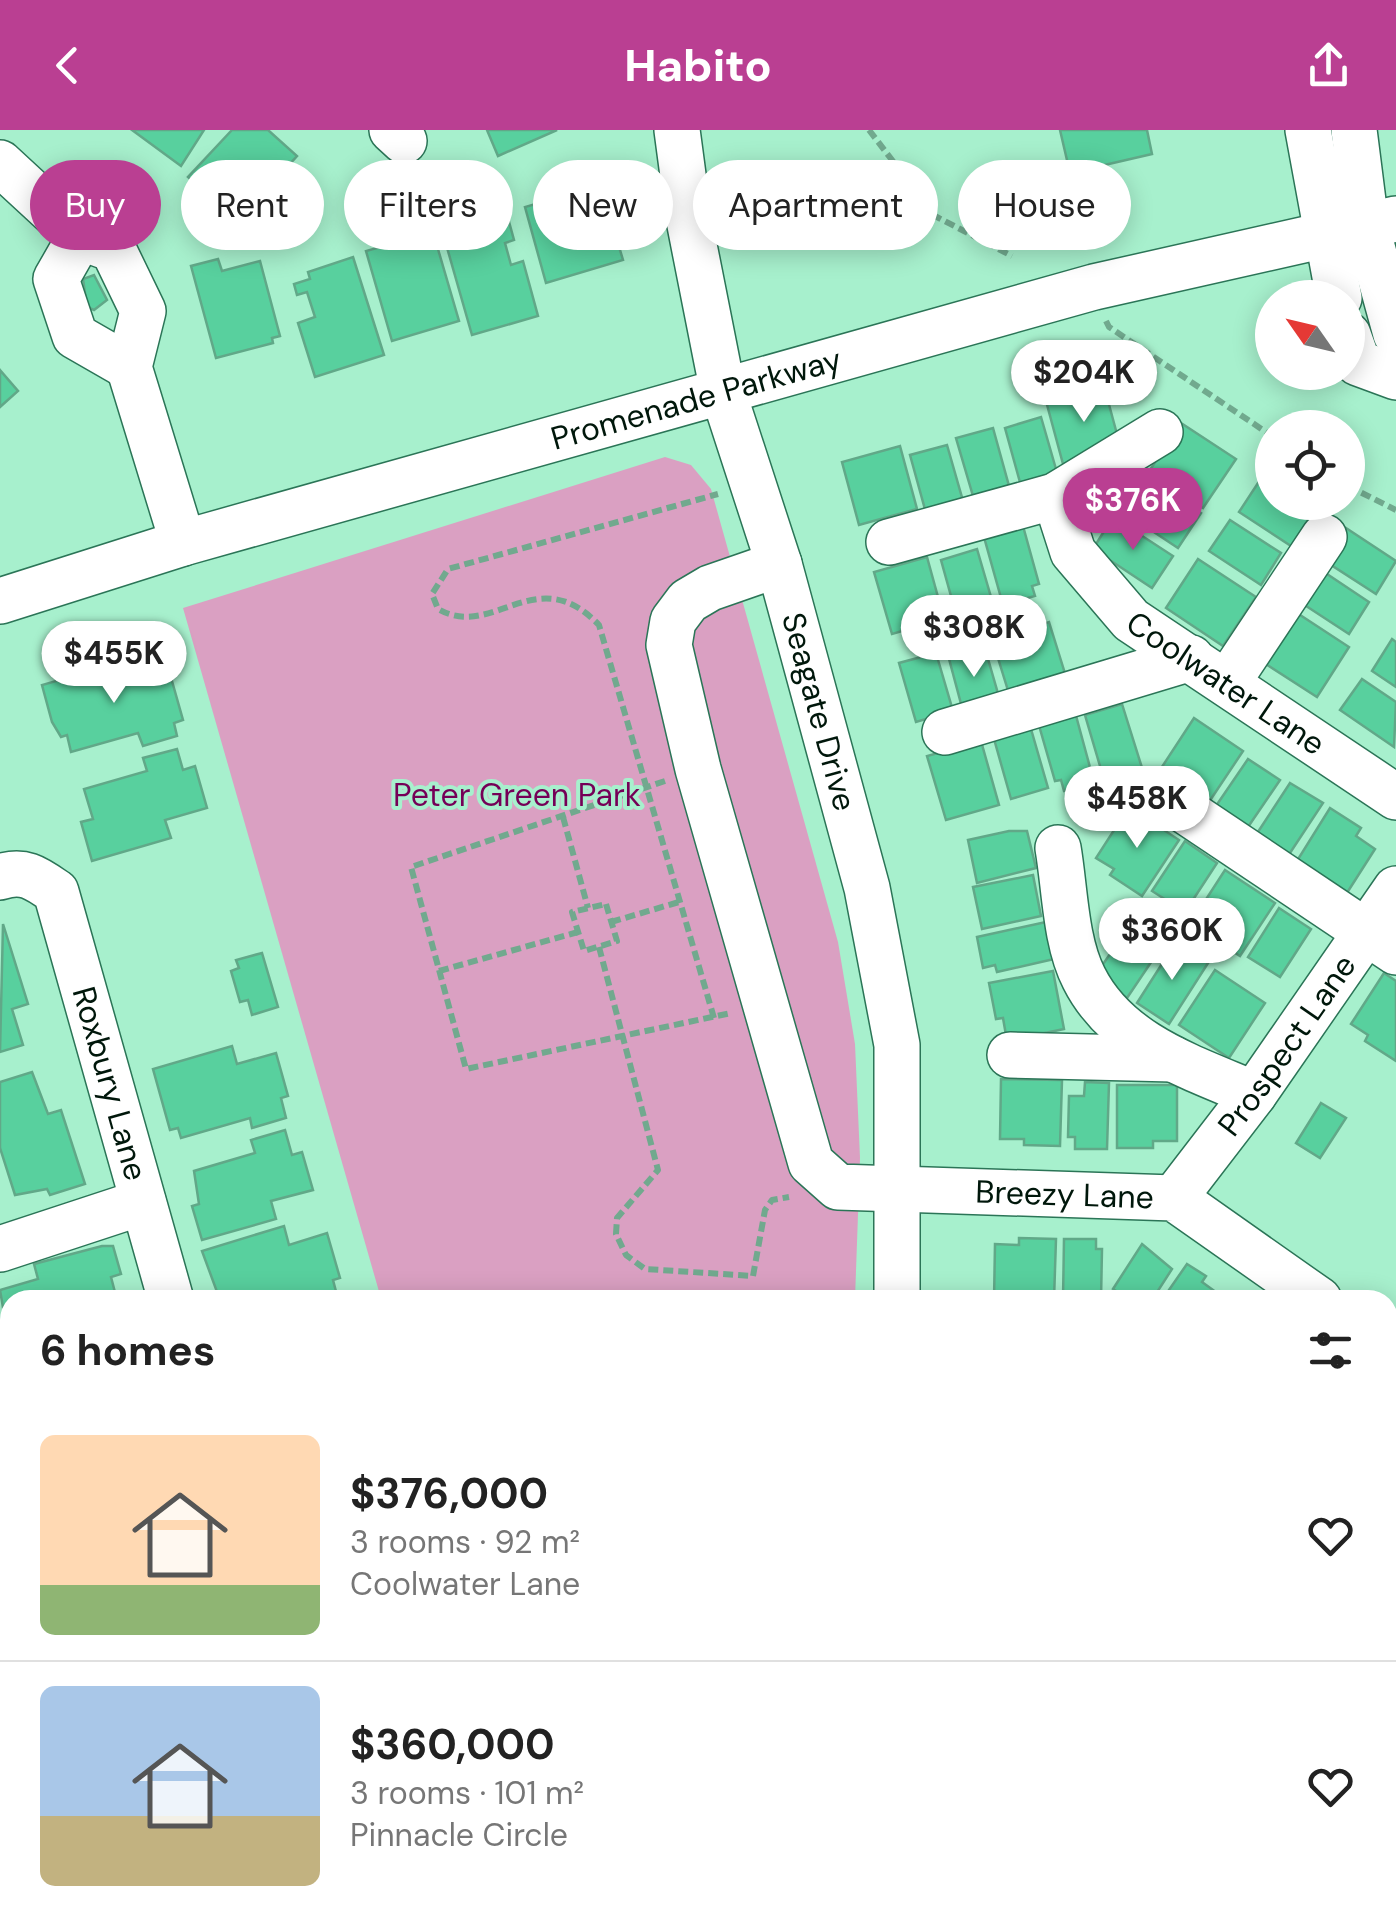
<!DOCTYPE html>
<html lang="en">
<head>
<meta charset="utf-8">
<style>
  :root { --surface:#fff; --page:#f6f6f6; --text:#222; --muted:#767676; --line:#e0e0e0; --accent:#ba3f92 }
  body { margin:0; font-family:"DM Sans",sans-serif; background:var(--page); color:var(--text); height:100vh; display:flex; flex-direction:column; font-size:38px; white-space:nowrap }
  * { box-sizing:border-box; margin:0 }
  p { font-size:32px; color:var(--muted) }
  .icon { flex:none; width:55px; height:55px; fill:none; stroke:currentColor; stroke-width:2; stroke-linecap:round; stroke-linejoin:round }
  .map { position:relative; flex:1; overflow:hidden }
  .drawer { position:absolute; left:0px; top:1160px; width:1398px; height:642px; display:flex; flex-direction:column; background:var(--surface); border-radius:30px 30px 0 0; box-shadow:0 5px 25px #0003 }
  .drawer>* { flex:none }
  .banner { position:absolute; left:30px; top:30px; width:1338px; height:90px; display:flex; gap:20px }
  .needle { width:65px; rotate:304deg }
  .controls { position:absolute; left:1255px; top:150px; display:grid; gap:20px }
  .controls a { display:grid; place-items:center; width:110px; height:110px; border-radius:50%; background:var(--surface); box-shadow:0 5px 25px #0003; font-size:50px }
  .price { position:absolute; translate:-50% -85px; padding:0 22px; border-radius:35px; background:#fff; color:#222; font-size:32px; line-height:65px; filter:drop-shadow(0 2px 5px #0008) }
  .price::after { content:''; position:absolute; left:50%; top:60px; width:30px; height:22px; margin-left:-15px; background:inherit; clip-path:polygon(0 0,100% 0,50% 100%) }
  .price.active { background:var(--accent); color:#fff }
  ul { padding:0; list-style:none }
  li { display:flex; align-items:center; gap:30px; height:250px; padding:0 40px }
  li+li { border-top:2px solid var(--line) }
  li span { display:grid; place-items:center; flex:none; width:280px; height:200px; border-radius:15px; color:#555 }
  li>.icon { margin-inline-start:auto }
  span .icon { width:120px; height:120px; fill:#fffc; stroke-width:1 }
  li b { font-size:42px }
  h2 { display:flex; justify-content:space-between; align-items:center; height:120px; padding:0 40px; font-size:42px }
  .pill { padding:0 35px; border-radius:45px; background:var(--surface); box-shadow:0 5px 25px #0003; font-size:35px; line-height:90px }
  .pill.active { background:var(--accent); color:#fff }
  header { display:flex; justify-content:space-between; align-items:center; height:130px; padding:0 40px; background:var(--accent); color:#fff; font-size:45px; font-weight:800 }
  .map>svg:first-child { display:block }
</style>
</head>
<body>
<header><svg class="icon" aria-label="back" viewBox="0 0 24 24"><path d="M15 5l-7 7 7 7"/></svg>Habito<svg class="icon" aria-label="share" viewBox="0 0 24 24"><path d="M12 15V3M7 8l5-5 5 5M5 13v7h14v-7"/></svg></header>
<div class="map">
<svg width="1396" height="1802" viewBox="0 0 1396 1802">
  <rect width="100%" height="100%" fill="#a7f0cd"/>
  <path fill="#daa0c2" d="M665,327L691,335L711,359L838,812L855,914L860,1028L855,1169L489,1170L380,1165L183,478Z"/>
  <g fill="#58d09e" stroke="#61a888" stroke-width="2.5">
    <path d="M132,0H204L181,36Z"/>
    <path d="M232,0H268L297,26L237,92L188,47Z"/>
    <path d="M487,0H557L498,26Z"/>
    <path d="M1060,0H1147L1152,24L1070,43Z"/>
    <path d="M588,34L589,38L595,36L623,130L546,153L525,77L563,66L558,52L580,45L578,37Z"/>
    <path d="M508,88L514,110L505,113L511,135L523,131L538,186L472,205L444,107Z"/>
    <path d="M433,102L459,191L392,211L366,121Z"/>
    <path d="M353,127L384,225L315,247L298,193L315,187L307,162L297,165L294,154L310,149L308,142Z"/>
    <path d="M218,129L222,141L260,131L280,206L272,208L273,213L216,228L191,136Z"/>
    <path d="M94,145L107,170L94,180L87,177L83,149Z"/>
    <path d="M0,240L18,261L0,277Z"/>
    <path d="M1104,256L1121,319L1063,334L1046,271Z"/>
    <path d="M1041,287L1058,346L1021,356L1005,298Z"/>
    <path d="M1181,293L1236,329L1203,378L1148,343Z"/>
    <path d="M993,298L1009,356L973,366L956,308Z"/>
    <path d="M947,315L963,371L926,383L910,325Z"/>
    <path d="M900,316L917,379L859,395L842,332Z"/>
    <path d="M1142,345L1201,383L1178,418L1119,379Z"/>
    <path d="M1260,350L1272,358V372H1294L1312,384L1291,416L1239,382Z"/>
    <path d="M1113,387L1173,426L1152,458L1093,419Z"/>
    <path d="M1230,390L1281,423L1261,455L1209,421Z"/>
    <path d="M1023,396L1039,454L1032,456L1035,466L1003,475L984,407Z"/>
    <path d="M1346,398L1396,431L1376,464L1325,431Z"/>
    <path d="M977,419L993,474L956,484L941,430Z"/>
    <path d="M927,427L944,489L892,504L874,442Z"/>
    <path d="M1198,429L1256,467L1223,516L1166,478Z"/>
    <path d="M1324,442L1369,472L1349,504L1303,474Z"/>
    <path d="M1294,481L1349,517L1317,567L1261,531Z"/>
    <path d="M1025,492L1027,499L1049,492L1067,550L1010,567L990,502Z"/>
    <path d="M1392,509L1396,512V557L1372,541Z"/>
    <path d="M984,515L1001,574L964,585L948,525Z"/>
    <path d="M936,523L953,581L916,592L899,533Z"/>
    <path d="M125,531L130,547L168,537L183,590L174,593L177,606L143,616L138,603L71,622L67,605L61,607L52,592L42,555Z"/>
    <path d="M1362,549L1396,572L1394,617L1340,580Z"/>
    <path d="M1122,574L1143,641L1105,653L1085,585Z"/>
    <path d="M1075,582L1094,652L1064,661L1061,650L1055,651L1038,592Z"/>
    <path d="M1194,588L1243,621L1207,675L1158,643Z"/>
    <path d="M1031,599L1048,658L1011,669L994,609Z"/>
    <path d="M981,611L999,675L946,690L927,626Z"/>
    <path d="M177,619L183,640L195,636L207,678L165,690L171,708L92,731L81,692L93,689L84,659L147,641L143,628Z"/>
    <path d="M1248,629L1280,650L1248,697L1216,676Z"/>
    <path d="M1290,653L1323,673L1288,726L1256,705Z"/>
    <path d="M1129,677L1179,710L1142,766L1110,745L1114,739L1096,728Z"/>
    <path d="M1330,678L1361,698L1356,706L1375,719L1345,766L1295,734Z"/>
    <path d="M1009,701H1027L1036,738L977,753L968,710Z"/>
    <path d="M1185,711L1217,733L1185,782L1152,761Z"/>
    <path d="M1225,740L1275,773L1240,826L1190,794Z"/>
    <path d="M1033,745L1041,786L982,799L973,757Z"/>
    <path d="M1279,778L1311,799L1280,847L1248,827Z"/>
    <path d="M1136,786L1168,807L1127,868L1095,846Z"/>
    <path d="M1046,792L1054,829L997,842L995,835L983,838L977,807Z"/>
    <path d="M3,794L28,874L12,879L23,915L0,922Z"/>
    <path d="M1176,812L1208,833L1169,894L1137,873Z"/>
    <path d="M262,823L278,877L252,885L248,870L240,872L231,841L239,838L236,830Z"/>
    <path d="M1215,840L1265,873L1229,928L1179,895Z"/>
    <path d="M1053,841L1064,899L1007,911L1003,888L996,889L989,853Z"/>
    <path d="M1384,843L1396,851V931L1365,911L1368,905L1351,894Z"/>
    <path d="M232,916L237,934L276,923L288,966L281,968L286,988L252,998L250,988L181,1008L178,998L170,1000L153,939Z"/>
    <path d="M32,942L48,984L61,980L85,1054L50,1065L47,1059L15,1065L0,1018V952Z"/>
    <path d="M1001,949L1062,950L1060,1016L1024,1015V1009H1000Z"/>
    <path d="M1085,952L1109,953L1107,1019H1075V1007H1068L1069,966H1084Z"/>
    <path d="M1117,955H1177V1011H1153V1018H1117Z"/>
    <path d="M1321,973L1346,988L1320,1028L1296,1013Z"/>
    <path d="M285,1000L292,1025L302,1022L313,1060L271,1071L276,1089L202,1110L192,1076L199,1074L194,1041L255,1023L251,1010Z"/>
    <path d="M284,1096L289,1115L327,1103L340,1148L333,1150L338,1169L220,1170L202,1121Z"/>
    <path d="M1019,1108L1056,1109L1054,1170H994L995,1114L1019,1115Z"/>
    <path d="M1064,1109H1096V1119H1102L1101,1170H1063Z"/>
    <path d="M1142,1114L1172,1139L1152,1170H1120L1122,1165L1113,1159Z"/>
    <path d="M102,1116H113L121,1144L111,1147L117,1170H10L8,1207L0,1160L38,1149L34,1134Z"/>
    <path d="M1187,1134L1206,1146L1202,1152L1220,1165L1217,1170H1162Z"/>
    <path d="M4,1308L10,1327V1381L0,1384V1309Z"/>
    <path d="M1390,1343L1396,1347V1392L1388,1386Z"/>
    <path d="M1388,1396L1396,1402L1394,1447L1388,1443Z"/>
    <path d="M10,1418V1495L0,1470V1429L4,1428L2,1420Z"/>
    <path d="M0,1644L10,1651V1684L4,1693L10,1697V1704L0,1718Z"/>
    <path d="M10,1723V1761L0,1754V1737Z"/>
  </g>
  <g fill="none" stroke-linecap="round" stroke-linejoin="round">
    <defs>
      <g id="minor">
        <path d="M392,0L404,11"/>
        <path id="s1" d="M677,0L689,90L723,262L779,434L867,758L897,915V1170"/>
        <path d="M1308,0L1339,168"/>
        <path d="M1354,0L1366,95L1396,204"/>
        <path d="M0,33L80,107L113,119L143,181L129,237L183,413"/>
        <path d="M80,107L56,149L75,206L129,237"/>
        <path d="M1348,205L1358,233L1396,247"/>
        <path id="s2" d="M1055,366L1073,422L1131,490L1396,667"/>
        <path d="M889,412L1055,366L1160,302"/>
        <path id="s3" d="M779,434L710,458L688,471L673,491L669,515L698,639L811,1033L838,1057L1174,1068L1319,1170"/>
        <path id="s4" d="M0,471L183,413L1094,157L1396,89"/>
        <path d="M1227,553L1324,407"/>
        <path d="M945,602L1191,528"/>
        <path d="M1184,680L1396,822"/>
        <path d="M1058,718C1065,758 1065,811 1084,848C1117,914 1191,937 1254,964"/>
        <path id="s5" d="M0,747C24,739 36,748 56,762L171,1170"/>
        <path d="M1010,925L1173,929"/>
        <path id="s6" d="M1174,1068L1254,964L1396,759"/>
        <path d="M0,1119L143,1072"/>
        <path d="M1388,1213L1396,1218"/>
        <path d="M1388,1311L1396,1298"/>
        <path d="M0,1570L10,1577"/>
      </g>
    </defs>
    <use href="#minor" stroke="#2b7557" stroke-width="48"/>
    <g stroke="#71a98e" stroke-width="6" stroke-dasharray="10 5" stroke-linecap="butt">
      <path d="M869,0L935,86L1012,126"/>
      <path d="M1106,191L1109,197L1272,306"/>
      <path d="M1348,356L1396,380"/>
      <path d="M665,651L411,737L466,939L731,883"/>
      <path d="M563,687L588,778"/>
      <path d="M606,774L617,811L584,821L572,782Z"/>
      <path d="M611,792L679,772"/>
      <path d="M599,817L658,1040L617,1088L616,1104L626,1125L645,1139L753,1146L765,1080L772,1070L789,1067"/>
      <path d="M439,841L578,802"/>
      <path d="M714,888L599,495C536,429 494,511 438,479L432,464L448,439L718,364"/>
    </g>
    <use href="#minor" stroke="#fff" stroke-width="45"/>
  </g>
  <g text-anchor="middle" stroke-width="8" stroke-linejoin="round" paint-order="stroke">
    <g font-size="32" fill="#00170b" stroke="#a7f0cd">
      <text dy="11" stroke="none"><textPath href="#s4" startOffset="725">Promenade Parkway</textPath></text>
      <text dy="11" stroke="none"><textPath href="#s2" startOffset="262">Coolwater Lane</textPath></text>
      <text dy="11" stroke="none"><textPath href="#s1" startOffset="600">Seagate Drive</textPath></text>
      <text dy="11" stroke="none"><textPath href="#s6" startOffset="190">Prospect Lane</textPath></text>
      <text dy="11" stroke="none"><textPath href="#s5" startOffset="260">Roxbury Lane</textPath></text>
      <text dy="11" stroke="none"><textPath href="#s3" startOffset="948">Breezy Lane</textPath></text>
    </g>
    <g font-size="32" fill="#750057" stroke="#a7f0cd">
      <text x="517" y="676">Peter Green Park</text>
    </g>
  </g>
</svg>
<div class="controls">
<a><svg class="needle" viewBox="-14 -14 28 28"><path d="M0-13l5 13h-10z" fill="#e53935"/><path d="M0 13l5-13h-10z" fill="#767676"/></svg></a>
<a><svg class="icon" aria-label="locate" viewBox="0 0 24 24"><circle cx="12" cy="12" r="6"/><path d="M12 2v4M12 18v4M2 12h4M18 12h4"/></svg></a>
</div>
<b class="price" style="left:1084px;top:295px">$204K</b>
<b class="price active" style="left:1133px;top:423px">$376K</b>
<b class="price" style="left:974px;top:550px">$308K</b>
<b class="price" style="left:114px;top:576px">$455K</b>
<b class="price" style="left:1137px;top:721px">$458K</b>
<b class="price" style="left:1172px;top:853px">$360K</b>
<div class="banner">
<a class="pill active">Buy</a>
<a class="pill">Rent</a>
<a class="pill">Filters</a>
<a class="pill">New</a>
<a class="pill">Apartment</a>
<a class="pill">House</a>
</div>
<section class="drawer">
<h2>6 homes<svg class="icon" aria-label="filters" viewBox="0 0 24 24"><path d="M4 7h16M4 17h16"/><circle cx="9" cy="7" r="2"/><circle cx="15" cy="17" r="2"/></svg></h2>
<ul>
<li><span style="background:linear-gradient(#ffd9b3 75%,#8fb573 0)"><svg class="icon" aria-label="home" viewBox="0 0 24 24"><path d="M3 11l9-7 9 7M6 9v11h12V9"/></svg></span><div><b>$376,000</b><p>3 rooms · 92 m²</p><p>Coolwater Lane</p></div><svg class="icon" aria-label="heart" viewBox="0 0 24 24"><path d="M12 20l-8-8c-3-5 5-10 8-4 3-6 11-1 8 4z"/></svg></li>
<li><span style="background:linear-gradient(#a9c7e8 65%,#c2b280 0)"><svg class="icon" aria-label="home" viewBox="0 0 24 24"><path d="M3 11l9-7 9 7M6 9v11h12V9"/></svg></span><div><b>$360,000</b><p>3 rooms · 101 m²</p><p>Pinnacle Circle</p></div><svg class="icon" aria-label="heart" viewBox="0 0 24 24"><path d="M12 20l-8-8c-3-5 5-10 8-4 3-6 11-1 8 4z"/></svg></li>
</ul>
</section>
</div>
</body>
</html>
